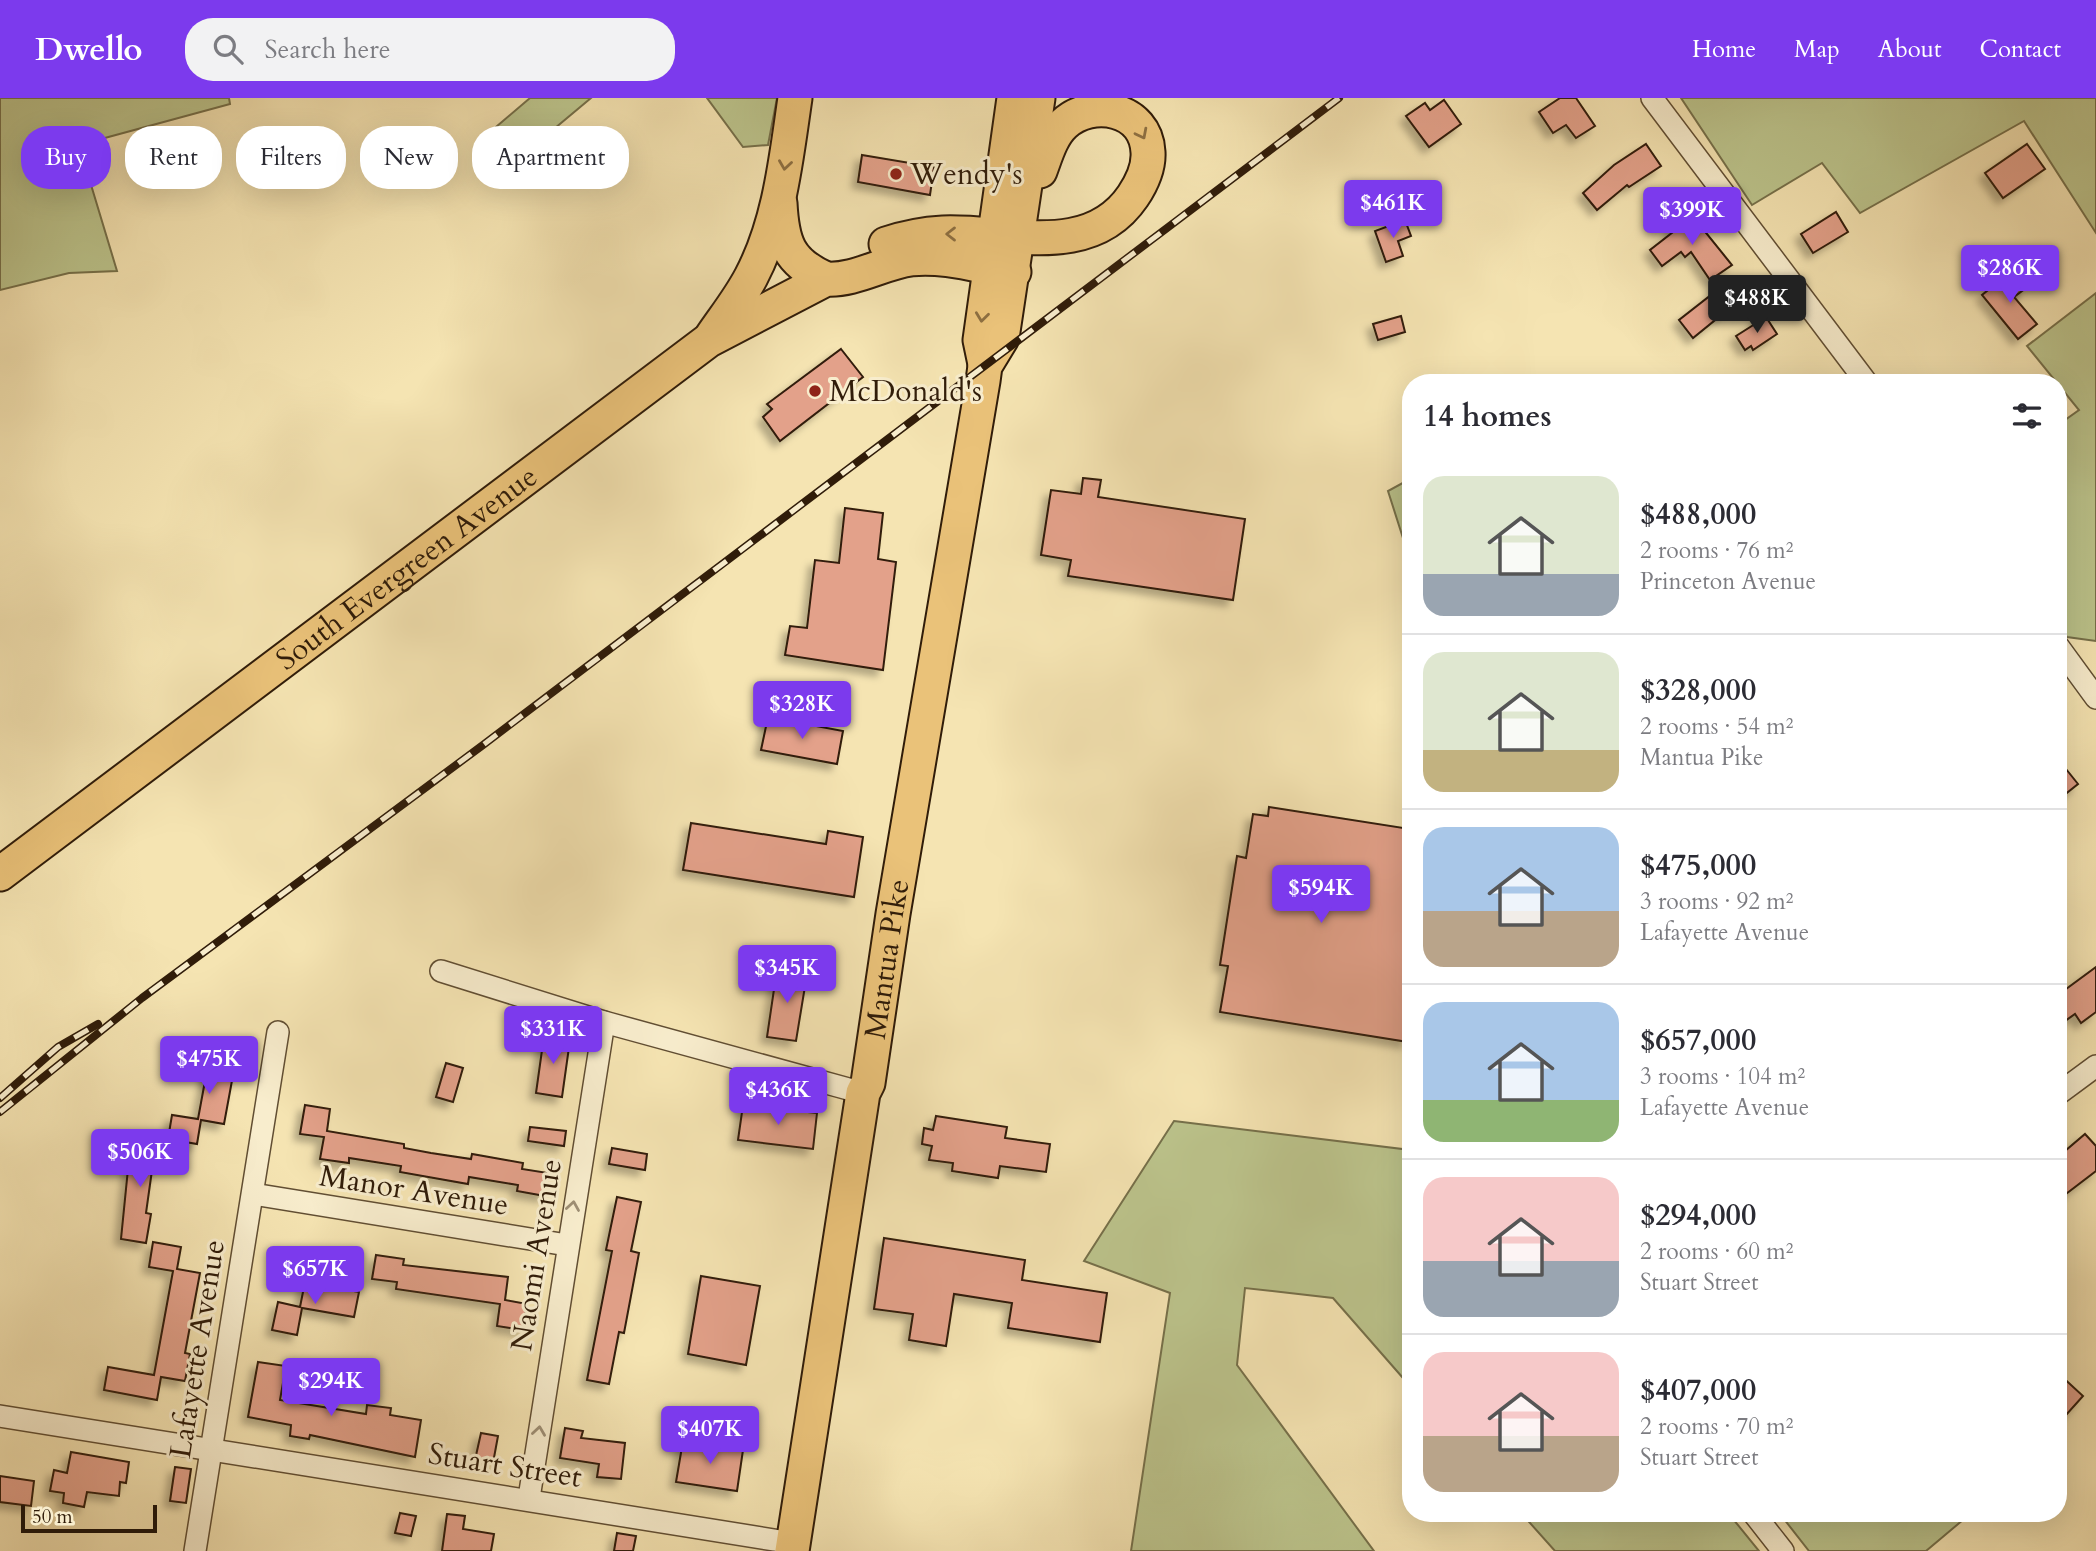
<!DOCTYPE html>
<html lang="en">
<head>
<meta charset="utf-8">
<style>
  :root { --surface:#fff; --page:#f2f2f3; --text:#2b2b33; --muted:#7c7c81; --line:#e1e1e2; --accent:#7c3aed }
  body { margin:0; font-family:Cardo,serif; background:var(--page); color:var(--text); height:100vh; display:flex; flex-direction:column; font-size:26px; white-space:nowrap }
  * { box-sizing:border-box; margin:0 }
  p { font-size:23px; color:var(--muted) }
  .icon { flex:none; width:38px; height:38px; fill:none; stroke:currentColor; stroke-width:2; stroke-linecap:round; stroke-linejoin:round }
  .map { position:relative; flex:1; overflow:hidden }
  .details { position:absolute; left:1402px; top:276px; width:665px; height:1148px; display:flex; flex-direction:column; background:var(--surface); border-radius:28px; box-shadow:0 7px 28px #0002 }
  .details>* { flex:none }
  .hud { position:absolute; left:21px; top:28px; width:665px; height:63px; display:flex; gap:14px }
  .scale { position:absolute; left:21px; bottom:18px; width:136px; box-sizing:border-box; padding-left:7px; border:4px solid #301c09; border-top:0; font-size:19px; line-height:24px; white-space:nowrap; color:#301c09; -webkit-text-stroke:5px #f8edcd; paint-order:stroke }
  .price { position:absolute; translate:-50% -60px; padding:0 16px; border-radius:7px; background:var(--accent); color:#fff; font-size:23px; line-height:46px; filter:drop-shadow(0 2px 4px #0008) }
  .price::after { content:''; position:absolute; left:50%; top:42px; width:21px; height:16px; margin-left:-10px; background:inherit; clip-path:polygon(0 0,100% 0,50% 100%) }
  .price.on { background:#222; color:#fff }
  ul { padding:0; list-style:none }
  li { display:flex; align-items:center; gap:21px; height:175px; padding:0 21px }
  li+li { border-top:2px solid var(--line) }
  li span { display:grid; place-items:center; flex:none; width:196px; height:140px; border-radius:21px; color:#555 }
  li>.icon { margin-inline-start:auto }
  span .icon { width:84px; height:84px; fill:#fffc; stroke-width:1 }
  li b { font-size:30px }
  h2 { display:flex; justify-content:space-between; align-items:center; height:84px; padding:0 21px; font-size:30px }
  .pill { padding:0 24px; border-radius:28px; background:var(--surface); box-shadow:0 7px 28px #0002; font-size:24px; line-height:63px }
  .pill.on { background:var(--accent); color:#fff }
  header { display:flex; align-items:center; gap:42px; box-sizing:border-box; height:98px; padding:0 35px; background:var(--accent); color:#fff }
  header strong { font-size:33px }
  nav { display:flex; gap:38px; margin-inline-start:auto; font-size:24px }
  .search { width:490px; height:63px; background:var(--page); display:flex; align-items:center; gap:18px; box-sizing:border-box; padding:0 24px; border-radius:28px; color:var(--muted); font-size:26px }
  .map>svg:first-child { display:block }
</style>
</head>
<body>
<header>
<strong>Dwello</strong>
<div class="search"><svg class="icon" aria-label="search" viewBox="0 0 24 24"><circle cx="10" cy="10" r="6"/><path d="M15 15l6 6"/></svg>Search here</div>
<nav><a>Home</a><a>Map</a><a>About</a><a>Contact</a></nav>
</header>
<div class="map">
<svg width="2096" height="1453" viewBox="0 0 2096 1453">
  <defs>
    <filter id="shadow"><feDropShadow dx="-6" dy="6" stdDeviation="3.5" flood-color="#0004"/></filter>
  </defs>
  <rect width="100%" height="100%" fill="#f5e4b2"/>
  <filter id="stains"><feTurbulence type="fractalNoise" baseFrequency=".00286" numOctaves="4"/><feColorMatrix values="0 0 0 0 .2 0 0 0 0 .09 0 0 0 0 .02 0 0 0 .5 -.17"/></filter>
  <radialGradient id="worn" r=".72"><stop offset=".6" stop-color="#630" stop-opacity="0"/><stop offset="1" stop-color="#630" stop-opacity=".3"/></radialGradient>
  <g fill="#bcc48c" stroke="#76704a" stroke-width="2">
    <path d="M0,0H229L230,6L79,47L117,173L69,175L0,192Z"/>
    <path d="M530,0H591L518,61L496,29Z"/>
    <path d="M707,0H777L768,47L743,49Z"/>
    <path d="M1681,0H2096V135L2024,23L1860,115L1822,65L1752,107Z"/>
    <path d="M2096,195V543L2067,539L2058,526V327L2079,312L2027,248Z"/>
    <path d="M1410,381V462L1388,393Z"/>
    <path d="M1174,1023L1410,1052V1288L1333,1200L1245,1190L1237,1267L1374,1453H1131L1170,1195L1084,1163Z"/>
    <path d="M1522,1416H1729L1759,1453H1555Z"/>
    <path d="M1780,1416H1970L1926,1453H1809Z"/>
  </g>
  <g fill="#e3a18a" stroke="#301c09" stroke-width="2" filter="url(#shadow)">
    <path d="M1560,0H1576L1595,28L1576,40L1566,27L1553,35L1539,14Z"/>
    <path d="M1444,2L1461,26L1429,49L1406,18L1425,5L1430,12Z"/>
    <path d="M1646,46L1661,68L1629,89L1627,87L1597,112L1583,95L1614,67Z"/>
    <path d="M2027,46L2045,71L2003,100L1985,75Z"/>
    <path d="M862,57L934,69L930,97L858,84Z"/>
    <path d="M1836,114L1848,134L1813,155L1801,136Z"/>
    <path d="M1690,115L1732,167L1710,182L1691,154L1685,159L1681,154L1662,168L1650,152L1673,134L1670,130Z"/>
    <path d="M1405,122L1411,138L1398,143L1403,158L1386,164L1375,133Z"/>
    <path d="M2012,173L2026,190L2014,199L2037,226L2018,241L1982,197Z"/>
    <path d="M1711,197L1725,214L1693,240L1679,222Z"/>
    <path d="M1401,218L1405,234L1378,242L1373,226Z"/>
    <path d="M1766,219L1777,236L1753,252L1751,248L1745,252L1736,238Z"/>
    <path d="M841,251L863,279L780,343L763,319L772,311L767,306Z"/>
    <path d="M1083,380L1101,382L1098,399L1245,421L1233,502L1068,478L1071,462L1041,457L1051,392L1081,396Z"/>
    <path d="M845,410L883,415L878,461L896,464L883,572L785,557L790,528L807,530L815,462L839,465Z"/>
    <path d="M768,619L843,633L837,666L761,652Z"/>
    <path d="M2066,671L2078,686L2058,702V678Z"/>
    <path d="M1269,709L1410,731L1408,944L1220,914L1228,868L1220,867L1237,758L1246,760L1253,716L1268,718Z"/>
    <path d="M691,725L826,746L828,733L863,739L854,799L683,772Z"/>
    <path d="M2096,869V914L2081,925L2075,916L2058,928V897Z"/>
    <path d="M777,871L807,876L796,943L767,939Z"/>
    <path d="M544,938L570,942L562,999L536,995Z"/>
    <path d="M212,945L238,950L224,1026L201,1022L197,1046L168,1041L172,1017L198,1021Z"/>
    <path d="M446,965L463,970L453,1004L436,999Z"/>
    <path d="M305,1007L330,1011L327,1033L404,1046V1050L431,1055L471,1061L472,1056L523,1065L522,1071L548,1075L545,1098L517,1093L518,1087L469,1079L468,1086L400,1074L401,1068L349,1060V1065L320,1061L324,1039L300,1036Z"/>
    <path d="M743,1007L817,1015L813,1051L738,1042Z"/>
    <path d="M936,1018L1007,1029L1005,1040L1050,1046L1046,1074L1000,1068L998,1080L952,1073L953,1065L929,1062L932,1048L922,1046L924,1030L933,1032Z"/>
    <path d="M530,1029L566,1033L564,1048L528,1043Z"/>
    <path d="M138,1036L162,1039L159,1066L153,1065L146,1115L151,1116L146,1145L121,1141L129,1061L135,1062Z"/>
    <path d="M2085,1036L2096,1048V1073L2058,1102V1059Z"/>
    <path d="M612,1050L647,1056L645,1072L609,1066Z"/>
    <path d="M617,1099L641,1104L631,1153L639,1155L624,1235L619,1234L609,1286L587,1282L612,1153L606,1152Z"/>
    <path d="M884,1140L1025,1162L1022,1182L1107,1195L1100,1244L1008,1230L1012,1205L954,1196L946,1248L909,1242L913,1216L874,1211Z"/>
    <path d="M153,1144L181,1149L177,1171L200,1175L185,1255L190,1256L185,1283L161,1279L157,1302L104,1292L108,1269L154,1277L173,1173L149,1169Z"/>
    <path d="M376,1157L404,1161L403,1167L508,1179L505,1202L527,1206L523,1232L497,1228L500,1206L396,1191L397,1184L372,1181Z"/>
    <path d="M701,1178L760,1188L746,1267L688,1256Z"/>
    <path d="M305,1184L359,1194L354,1219L302,1210L297,1237L272,1232L278,1204L300,1209Z"/>
    <path d="M258,1264L286,1268L280,1302L366,1316L367,1307L391,1310L390,1317L421,1322L415,1359L310,1337L309,1341L290,1338L291,1327L248,1319Z"/>
    <path d="M2058,1275L2083,1298L2058,1326Z"/>
    <path d="M565,1330L583,1333L581,1340L625,1345L621,1381L597,1379L599,1366L560,1360Z"/>
    <path d="M481,1335L498,1338L493,1365L475,1362Z"/>
    <path d="M683,1343L743,1352L737,1393L676,1384Z"/>
    <path d="M71,1354L129,1364L126,1385L120,1384L119,1398L87,1394L84,1409L63,1405L64,1395L50,1393L54,1372L67,1375Z"/>
    <path d="M175,1369L191,1371L186,1405L170,1403Z"/>
    <path d="M0,1378L34,1383L31,1408L0,1404Z"/>
    <path d="M400,1415L416,1418L411,1438L395,1435Z"/>
    <path d="M447,1416L465,1418L463,1431L494,1436L491,1453H442Z"/>
    <path d="M617,1435L636,1438L633,1453H614Z"/>
  </g>
  <g fill="none" stroke-linecap="round" stroke-linejoin="round">
    <defs>
      <g id="street">
        <path d="M1652,0L1867,285"/>
        <path d="M2058,548L2096,600"/>
        <path d="M441,873L604,924L863,995"/>
        <path d="M2058,996L2096,968"/>
        <path d="M253,1096L567,1147"/>
        <path d="M0,1318L793,1445"/>
        <path d="M529,1400L604,924"/>
        <path d="M1754,1416L1783,1453"/>
        <path d="M195,1453L278,934"/>
      </g>
      <g id="primary">
        <path d="M780,105C782,144 788,164 826,181"/>
        <path d="M886,146C904,140 924,136 943,135C1006,132 1089,163 1133,98C1141,86 1149,69 1148,54C1146,10 1092,0 1064,26C1051,38 1046,57 1040,73"/>
        <path d="M712,238C725,219 740,200 751,179C780,124 786,61 795,0"/>
        <path d="M985,266L980,242L1014,0"/>
        <path id="s1" d="M0,776L709,242L826,181C855,183 882,165 911,161C945,157 981,169 1014,174"/>
        <path id="s2" d="M792,1453L863,995L868,985L893,816L983,283L985,268L1002,240L1038,0"/>
      </g>
    </defs>
    <use href="#street" stroke="#614e33" stroke-width="24"/>
    <use href="#primary" stroke="#301c09" stroke-width="37"/>
    <use href="#street" stroke="#f8edcd" stroke-width="21"/>
    <use href="#primary" stroke="#eac279" stroke-width="33"/>
    <defs>
      <g id="rail">
        <path d="M0,1000L58,949L98,926"/>
        <path d="M0,1014L142,900L483,647L1339,0"/>
      </g>
    </defs>
    <use href="#rail" stroke="#301c09" stroke-width="8"/>
    <use href="#rail" stroke="#f8edcd" stroke-width="5" stroke-dasharray="16" stroke-linecap="butt"/>
  </g>
  <defs><path id="oneway-chevron" d="M-2-3.5L2.5 0L-2 3.5" fill="none" stroke-width="1.6" stroke-linecap="round" stroke-linejoin="round" transform="scale(1.75)"/></defs>
  <g stroke="#8d6f41">
    <use href="#oneway-chevron" transform="translate(1142 36) rotate(63)"/>
    <use href="#oneway-chevron" transform="translate(785 67) rotate(98)"/>
    <use href="#oneway-chevron" transform="translate(951 136) rotate(-180)"/>
    <use href="#oneway-chevron" transform="translate(982 219) rotate(97)"/>
  </g>
  <g stroke="#9e8f75">
    <use href="#oneway-chevron" transform="translate(573 1108) rotate(-81)"/>
    <use href="#oneway-chevron" transform="translate(539 1333) rotate(-82)"/>
  </g>
  <g fill="#8f2418" stroke="#f8edcd" stroke-width="2.5">
    <circle cx="896" cy="76" r="7"/>
    <circle cx="815" cy="293" r="7"/>
  </g>
  <g text-anchor="middle" stroke-width="6" stroke-linejoin="round" paint-order="stroke">
    <g font-size="30" fill="#301c09" stroke="#f8edcd" text-anchor="start">
      <text x="910" y="86">Wendy's</text>
      <text x="829" y="303">McDonald's</text>
    </g>
    <g font-size="30" fill="#301c09" stroke="#f8edcd">
      <text dy="10" stroke="none"><textPath href="#s1" startOffset="509">South Evergreen Avenue</textPath></text>
      <text dy="10" stroke="none"><textPath href="#s2" startOffset="600">Mantua Pike</textPath></text>
      <text transform="translate(414 1092) rotate(9)" y="10">Manor Avenue</text>
      <text transform="translate(536 1157) rotate(-81)" y="10">Naomi Avenue</text>
      <text transform="translate(197 1251) rotate(-81)" y="10">Lafayette Avenue</text>
      <text transform="translate(505 1367) rotate(9)" y="10">Stuart Street</text>
    </g>
  </g>
  <rect width="100%" height="100%" filter="url(#stains)"/>
  <rect width="100%" height="100%" fill="url(#worn)"/>
</svg>
<div class="scale">50 m</div>
<b class="price" style="left:1393px;top:142px">$461K</b>
<b class="price" style="left:1692px;top:149px">$399K</b>
<b class="price" style="left:2010px;top:207px">$286K</b>
<b class="price on" style="left:1757px;top:237px">$488K</b>
<b class="price" style="left:802px;top:643px">$328K</b>
<b class="price" style="left:1321px;top:827px">$594K</b>
<b class="price" style="left:787px;top:907px">$345K</b>
<b class="price" style="left:553px;top:968px">$331K</b>
<b class="price" style="left:209px;top:998px">$475K</b>
<b class="price" style="left:778px;top:1029px">$436K</b>
<b class="price" style="left:140px;top:1091px">$506K</b>
<b class="price" style="left:315px;top:1208px">$657K</b>
<b class="price" style="left:331px;top:1320px">$294K</b>
<b class="price" style="left:710px;top:1368px">$407K</b>
<div class="hud">
<a class="pill on">Buy</a>
<a class="pill">Rent</a>
<a class="pill">Filters</a>
<a class="pill">New</a>
<a class="pill">Apartment</a>
</div>
<section class="details">
<h2>14 homes<svg class="icon" aria-label="filters" viewBox="0 0 24 24"><path d="M4 7h16M4 17h16"/><circle cx="9" cy="7" r="2"/><circle cx="15" cy="17" r="2"/></svg></h2>
<ul>
<li><span style="background:linear-gradient(#dfe7d0 70%,#9aa5b1 0)"><svg class="icon" aria-label="home" viewBox="0 0 24 24"><path d="M3 11l9-7 9 7M6 9v11h12V9"/></svg></span><div><b>$488,000</b><p>2 rooms · 76 m²</p><p>Princeton Avenue</p></div></li>
<li><span style="background:linear-gradient(#dfe7d0 70%,#c2b280 0)"><svg class="icon" aria-label="home" viewBox="0 0 24 24"><path d="M3 11l9-7 9 7M6 9v11h12V9"/></svg></span><div><b>$328,000</b><p>2 rooms · 54 m²</p><p>Mantua Pike</p></div></li>
<li><span style="background:linear-gradient(#a9c7e8 60%,#b9a48a 0)"><svg class="icon" aria-label="home" viewBox="0 0 24 24"><path d="M3 11l9-7 9 7M6 9v11h12V9"/></svg></span><div><b>$475,000</b><p>3 rooms · 92 m²</p><p>Lafayette Avenue</p></div></li>
<li><span style="background:linear-gradient(#a9c7e8 70%,#8fb573 0)"><svg class="icon" aria-label="home" viewBox="0 0 24 24"><path d="M3 11l9-7 9 7M6 9v11h12V9"/></svg></span><div><b>$657,000</b><p>3 rooms · 104 m²</p><p>Lafayette Avenue</p></div></li>
<li><span style="background:linear-gradient(#f6c9c9 60%,#9aa5b1 0)"><svg class="icon" aria-label="home" viewBox="0 0 24 24"><path d="M3 11l9-7 9 7M6 9v11h12V9"/></svg></span><div><b>$294,000</b><p>2 rooms · 60 m²</p><p>Stuart Street</p></div></li>
<li><span style="background:linear-gradient(#f6c9c9 60%,#b9a48a 0)"><svg class="icon" aria-label="home" viewBox="0 0 24 24"><path d="M3 11l9-7 9 7M6 9v11h12V9"/></svg></span><div><b>$407,000</b><p>2 rooms · 70 m²</p><p>Stuart Street</p></div></li>
</ul>
</section>
</div>
</body>
</html>
